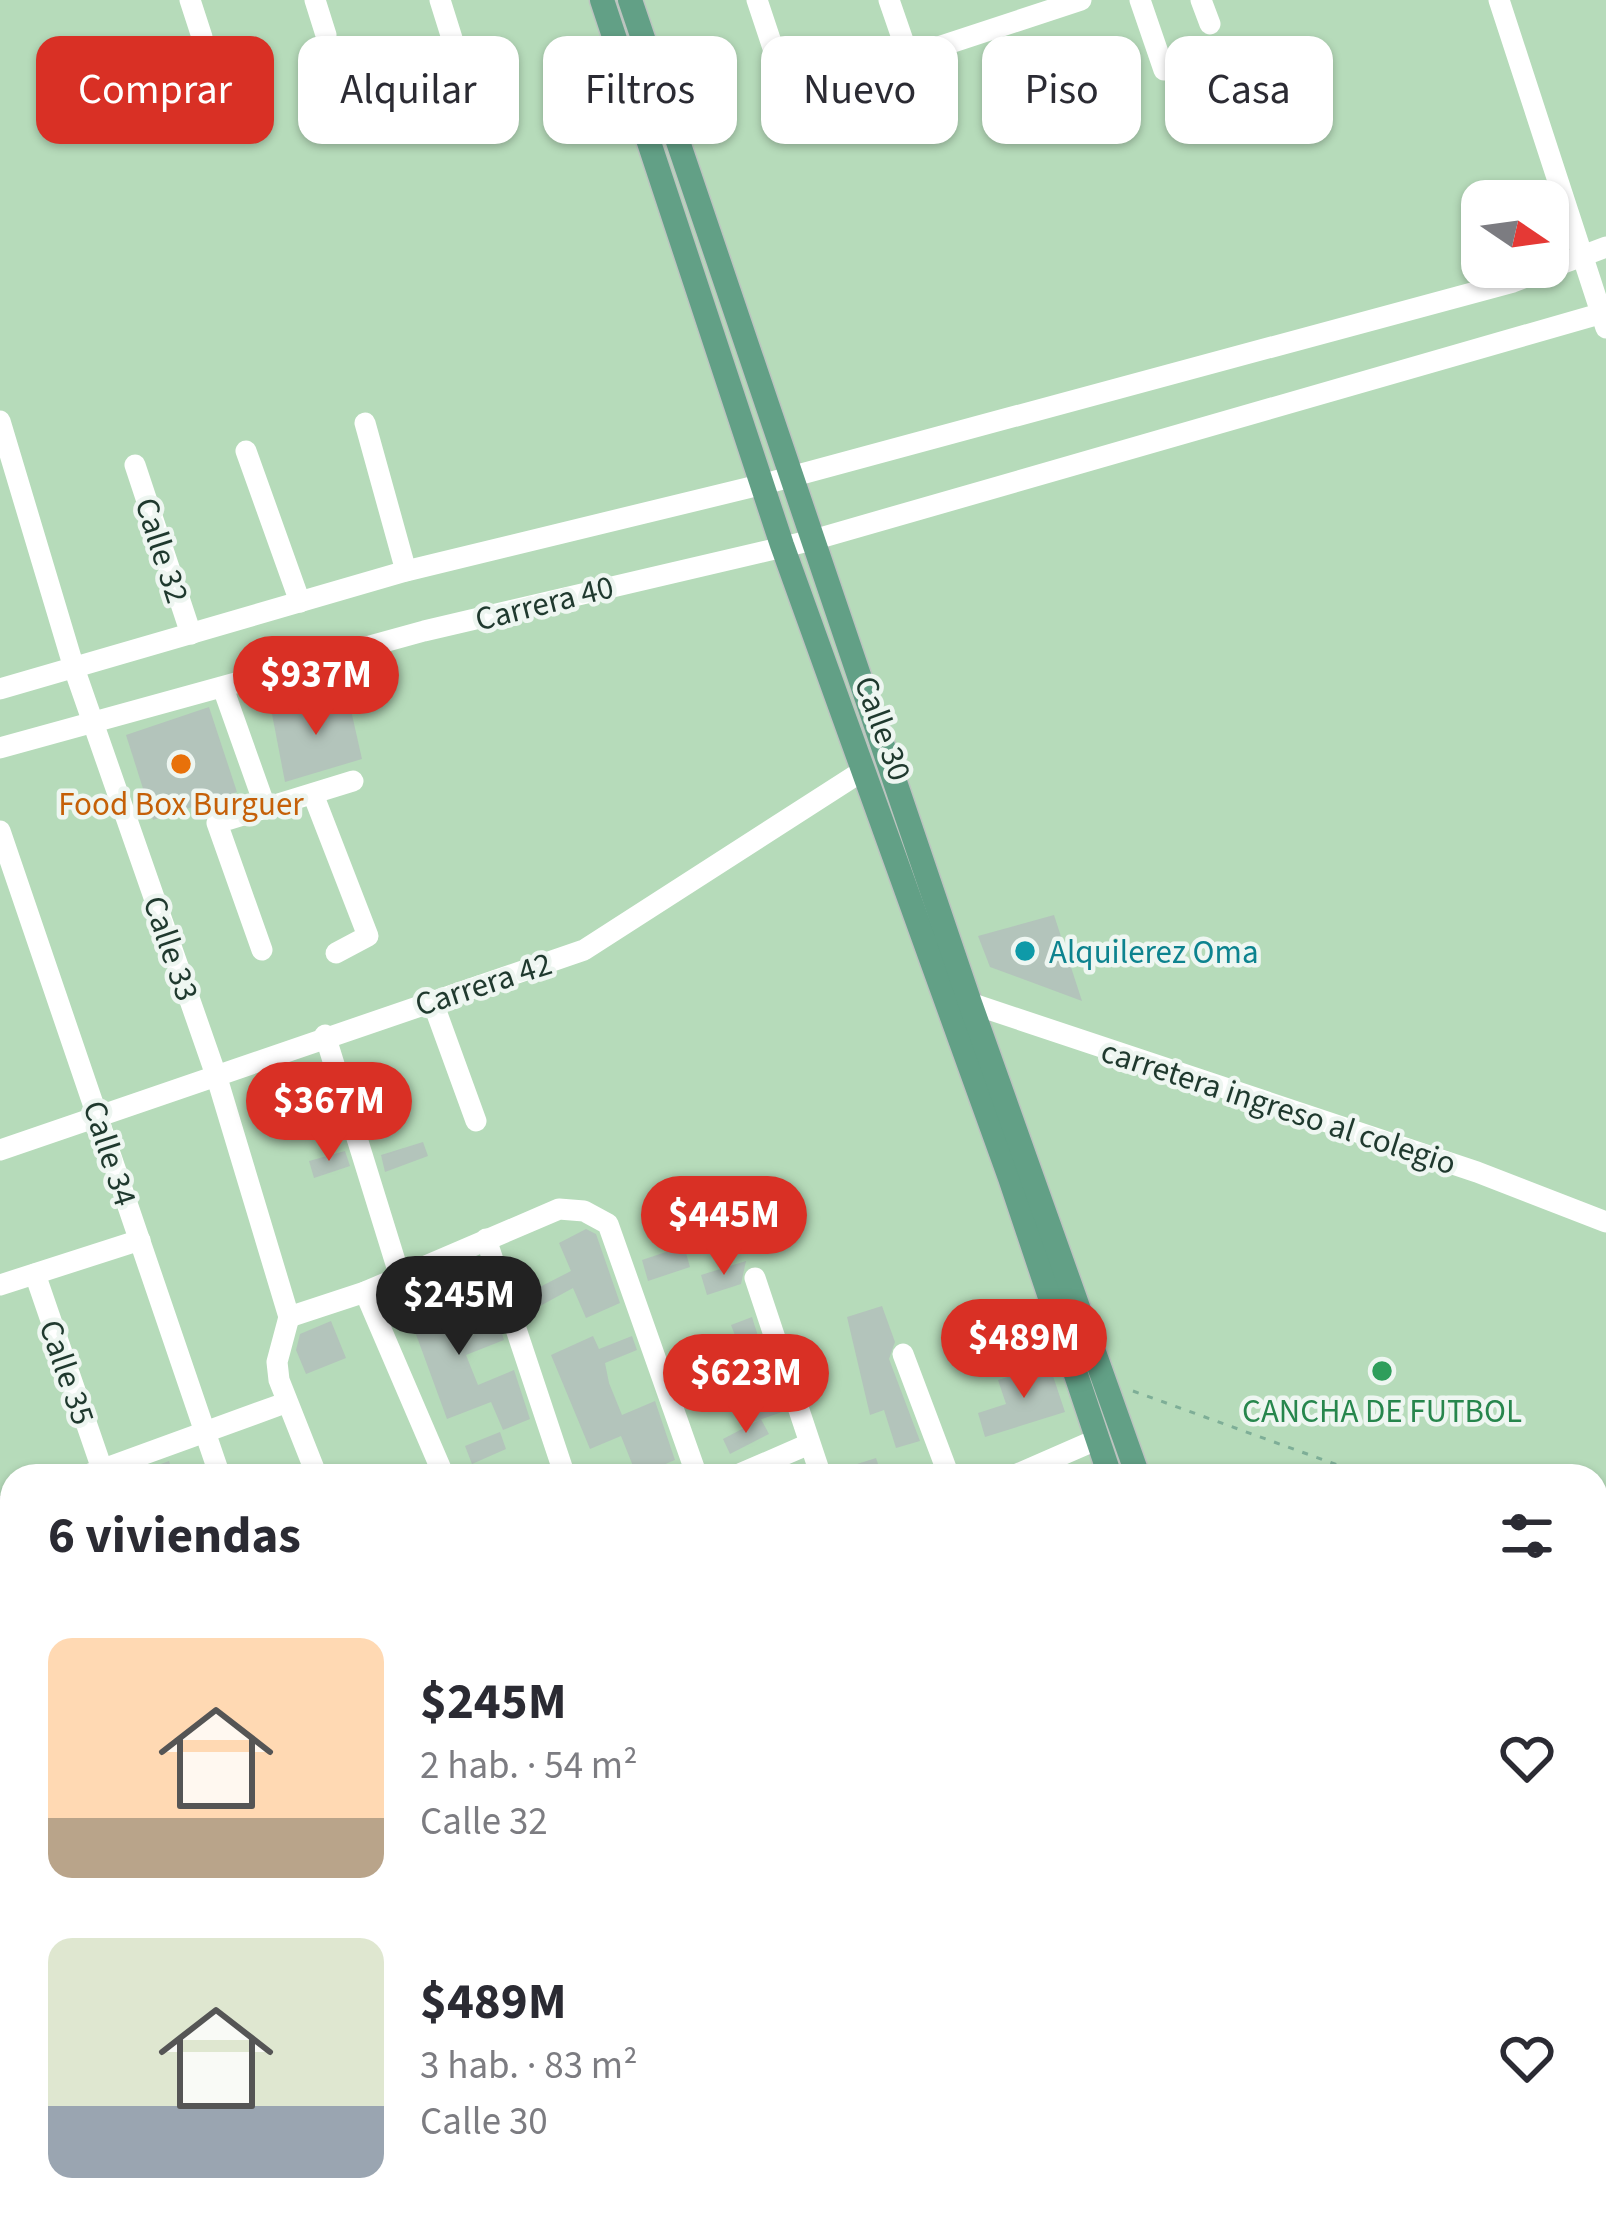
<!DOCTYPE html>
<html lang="es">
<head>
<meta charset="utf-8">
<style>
  :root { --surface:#fff; --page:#f7f7f7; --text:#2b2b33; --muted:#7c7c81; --accent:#d93025 }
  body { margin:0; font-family:"Source Sans 3",sans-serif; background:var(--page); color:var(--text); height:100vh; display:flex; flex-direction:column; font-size:45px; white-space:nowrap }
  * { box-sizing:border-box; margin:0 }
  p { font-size:39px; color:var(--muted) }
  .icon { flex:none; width:66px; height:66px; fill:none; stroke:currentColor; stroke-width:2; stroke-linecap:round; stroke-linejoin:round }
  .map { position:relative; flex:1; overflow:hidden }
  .drawer { position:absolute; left:0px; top:1464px; width:1608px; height:771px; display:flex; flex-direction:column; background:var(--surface); border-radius:36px 36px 0 0; box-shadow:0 3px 9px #0004 }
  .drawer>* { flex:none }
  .hud { position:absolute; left:36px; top:36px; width:1536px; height:108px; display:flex; gap:24px }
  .needle { width:78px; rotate:103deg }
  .controls { position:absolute; left:1461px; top:180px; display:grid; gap:24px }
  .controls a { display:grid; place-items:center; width:108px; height:108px; border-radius:24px; background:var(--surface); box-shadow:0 3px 9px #0004; font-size:60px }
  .price { position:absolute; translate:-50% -102px; padding:0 27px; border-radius:42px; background:var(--accent); color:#fff; font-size:39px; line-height:78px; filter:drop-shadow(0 3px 6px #0008) }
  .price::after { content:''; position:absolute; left:50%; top:72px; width:36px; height:27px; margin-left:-18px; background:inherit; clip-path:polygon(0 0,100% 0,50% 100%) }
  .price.active { background:#222; color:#fff }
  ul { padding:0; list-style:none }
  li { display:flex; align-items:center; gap:36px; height:300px; padding:0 48px }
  li span { display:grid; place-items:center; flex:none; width:336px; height:240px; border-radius:24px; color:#555 }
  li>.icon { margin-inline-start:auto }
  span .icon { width:144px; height:144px; fill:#fffc; stroke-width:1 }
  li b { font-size:51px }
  h2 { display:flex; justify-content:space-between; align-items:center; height:144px; padding:0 48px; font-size:51px }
  .pill { padding:0 42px; border-radius:24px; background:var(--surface); box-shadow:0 3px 9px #0004; font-size:42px; line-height:108px }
  .pill.active { background:var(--accent); color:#fff }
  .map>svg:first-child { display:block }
</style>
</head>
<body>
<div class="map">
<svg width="1606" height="2234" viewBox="0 0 1606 2234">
  <rect width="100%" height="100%" fill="#deeae2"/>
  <path fill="#b6dbba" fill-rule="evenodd" d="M0,0H1606V2234H0ZM1482,201H1548V267H1482ZM12,1476H1596V2223H12Z"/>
  <g fill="#b3c4bb">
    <path d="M348,697L362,759L285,782L272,714Z"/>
    <path d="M209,707L237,792L153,820L126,735Z"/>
    <path d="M1054,915L1082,1001L990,967L978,936Z"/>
    <path d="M423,1142L428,1156L385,1172L381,1155Z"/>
    <path d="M345,1151L350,1166L314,1178L309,1161Z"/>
    <path d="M586,1229L596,1234L620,1303L586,1318L573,1288L540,1306L532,1291L571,1271L559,1243Z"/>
    <path d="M684,1246L690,1267L648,1281L642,1260Z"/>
    <path d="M746,1261L741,1284L707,1295L701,1275Z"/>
    <path d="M438,1277L460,1340L499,1324L504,1340L466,1355L478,1385L514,1370L530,1419L503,1430L491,1402L447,1419L406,1307L398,1311L393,1296Z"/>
    <path d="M882,1306L895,1342L889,1359L920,1441L896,1448L884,1410L870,1415L847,1317Z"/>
    <path d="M752,1317L758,1336L738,1343L731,1325Z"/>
    <path d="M331,1321L346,1358L306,1374L296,1350L300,1334Z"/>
    <path d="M593,1336L599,1349L632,1336L637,1350L605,1363L609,1383L622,1415L655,1401L675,1460L637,1476L621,1436L590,1449L551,1355Z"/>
    <path d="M1049,1364L1065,1412L985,1437L978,1413L1006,1404L998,1380Z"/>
    <path d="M776,1394L782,1412L750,1423L744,1405Z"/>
    <path d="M761,1419L769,1434L730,1454L723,1439Z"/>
    <path d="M500,1432L506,1449L472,1464L465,1446Z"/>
    <path d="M876,1458L882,1476H836L835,1471Z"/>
    <path d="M169,1461L174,1476H128Z"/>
  </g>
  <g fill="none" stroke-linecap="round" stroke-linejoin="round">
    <defs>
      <g id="major">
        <path d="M602,0L782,545L1010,1178L1110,1476"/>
        <path d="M630,0L970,1003L1138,1476"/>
        <path d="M1596,2050L1606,2039"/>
        <path d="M1361,2223L1365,2234"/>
        <path d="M1392,2223L1396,2234"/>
        <path d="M1466,2234L1473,2223"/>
      </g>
    </defs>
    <use href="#major" stroke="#bcc4c0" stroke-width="27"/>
    <g stroke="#7eae97" stroke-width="3" stroke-dasharray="6 9" stroke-linecap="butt">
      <path d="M1133,1391L1368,1476"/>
      <path d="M1596,1559L1606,1562"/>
    </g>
    <g stroke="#fff" stroke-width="21">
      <path d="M190,0L202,37"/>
      <path d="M315,0L326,35"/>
      <path d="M440,0L455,48"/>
      <path d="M757,0L789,96L1081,0"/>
      <path d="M889,0L909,58"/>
      <path d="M1140,0L1164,70"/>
      <path d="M1201,0L1210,24"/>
      <path d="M1499,0L1606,328"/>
      <path d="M0,421L74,668L217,1078L289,1317L277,1362L279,1380L317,1476"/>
      <path d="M365,423L406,571"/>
      <path d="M246,451L300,602"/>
      <path d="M135,465L191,634"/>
      <path d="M223,688L266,809"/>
      <path d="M0,689L406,571L764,484L1513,282L1606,247"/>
      <path d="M0,748L424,631L813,540L1606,312"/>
      <path d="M313,794L368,936L336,953"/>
      <path d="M0,831L220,1476"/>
      <path d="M262,950L217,823L353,781"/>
      <path d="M432,1000L476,1121"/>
      <path d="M960,1007L970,1003L1477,1172L1606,1222"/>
      <path d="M325,1035L400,1277"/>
      <path d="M0,1150L584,950L864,770"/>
      <path d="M486,1239L565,1476"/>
      <path d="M35,1274L102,1469"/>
      <path d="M755,1278L821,1476"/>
      <path d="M0,1285L140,1240"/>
      <path d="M365,1292L444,1476"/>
      <path d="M289,1317L365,1292L559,1209L584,1211L608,1224L697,1476"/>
      <path d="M903,1354L949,1476"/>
      <path d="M84,1476L285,1403"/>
      <path d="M735,1476L809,1444"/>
      <path d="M1013,1476L1098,1439"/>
      <path d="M0,1507L12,1503"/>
      <path d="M0,1633L12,1629"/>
      <path d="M0,1878L12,1910"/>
      <path d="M0,1943L12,1937"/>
      <path d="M1596,2074L1606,2080"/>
      <path d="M0,2123L12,2125"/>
      <path d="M61,2223L65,2234"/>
      <path d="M159,2223L163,2234"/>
      <path d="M273,2223L277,2234"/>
      <path d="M386,2223L390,2234"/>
      <path d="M498,2223L502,2234"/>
      <path d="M612,2223L617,2234"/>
      <path d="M738,2223L742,2234"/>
      <path d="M858,2223L861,2234"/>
      <path d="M1130,2223L1133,2234"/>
      <path d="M1240,2223L1244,2234"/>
      <path d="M1270,2223L1335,2234"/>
      <path d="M978,2234L1006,2226"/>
    </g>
    <use href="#major" stroke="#62a086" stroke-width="24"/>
  </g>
  <circle fill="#e8710a" stroke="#eef6f1" stroke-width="4.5" cx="181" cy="764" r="12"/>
  <circle fill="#0f9aa8" stroke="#eef6f1" stroke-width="4.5" cx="1025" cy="951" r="12"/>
  <circle fill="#2e9e5b" stroke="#eef6f1" stroke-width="4.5" cx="1382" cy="1371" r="12"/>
  <g text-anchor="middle" stroke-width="9" stroke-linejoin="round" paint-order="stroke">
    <g font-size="33" fill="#1f392e" stroke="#eef6f1">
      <text transform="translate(163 550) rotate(72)" y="12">Calle 32</text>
      <text transform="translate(544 602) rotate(-14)" y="12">Carrera 40</text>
      <text transform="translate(884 728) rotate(70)" y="12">Calle 30</text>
      <text transform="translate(172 948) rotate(71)" y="12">Calle 33</text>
      <text transform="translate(483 983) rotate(-18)" y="12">Carrera 42</text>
      <text transform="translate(1279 1106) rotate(18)" y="12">carretera ingreso al colegio</text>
      <text transform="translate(111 1153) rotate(72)" y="12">Calle 34</text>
      <text transform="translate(68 1372) rotate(71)" y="12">Calle 35</text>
    </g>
    <g font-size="33" fill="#c56008" stroke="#eef6f1">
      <text x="181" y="815">Food Box Burguer</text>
    </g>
    <g font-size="33" fill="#0d838f" stroke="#eef6f1" text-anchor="start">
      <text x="1049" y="963">Alquilerez Oma</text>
    </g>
    <g font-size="33" fill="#27864d" stroke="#eef6f1">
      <text x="1382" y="1422">CANCHA DE FUTBOL</text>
    </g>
  </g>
</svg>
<div class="controls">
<a><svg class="needle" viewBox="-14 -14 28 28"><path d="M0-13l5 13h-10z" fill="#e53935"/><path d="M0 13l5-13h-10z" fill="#7c7c81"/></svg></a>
</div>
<b class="price" style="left:316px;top:738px">$937M</b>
<b class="price" style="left:329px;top:1164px">$367M</b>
<b class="price" style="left:724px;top:1278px">$445M</b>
<b class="price active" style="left:459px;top:1358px">$245M</b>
<b class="price" style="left:1024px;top:1401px">$489M</b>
<b class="price" style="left:746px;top:1436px">$623M</b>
<div class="hud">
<a class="pill active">Comprar</a>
<a class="pill">Alquilar</a>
<a class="pill">Filtros</a>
<a class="pill">Nuevo</a>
<a class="pill">Piso</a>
<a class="pill">Casa</a>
</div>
<section class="drawer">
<h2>6 viviendas<svg class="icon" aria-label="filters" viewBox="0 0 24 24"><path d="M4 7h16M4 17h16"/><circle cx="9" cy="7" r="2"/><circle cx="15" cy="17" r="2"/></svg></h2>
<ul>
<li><span style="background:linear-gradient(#ffd9b3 75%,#b9a48a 0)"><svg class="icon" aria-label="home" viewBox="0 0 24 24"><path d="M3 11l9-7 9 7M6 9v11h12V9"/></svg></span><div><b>$245M</b><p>2 hab. · 54 m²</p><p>Calle 32</p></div><svg class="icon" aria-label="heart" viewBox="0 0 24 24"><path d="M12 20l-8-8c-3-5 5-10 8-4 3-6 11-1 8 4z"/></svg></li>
<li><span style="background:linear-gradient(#dfe7d0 70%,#9aa5b1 0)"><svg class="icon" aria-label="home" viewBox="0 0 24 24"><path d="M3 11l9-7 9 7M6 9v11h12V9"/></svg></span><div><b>$489M</b><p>3 hab. · 83 m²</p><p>Calle 30</p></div><svg class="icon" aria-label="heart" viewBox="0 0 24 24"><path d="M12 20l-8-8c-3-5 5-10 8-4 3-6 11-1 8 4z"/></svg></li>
</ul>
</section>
</div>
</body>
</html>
